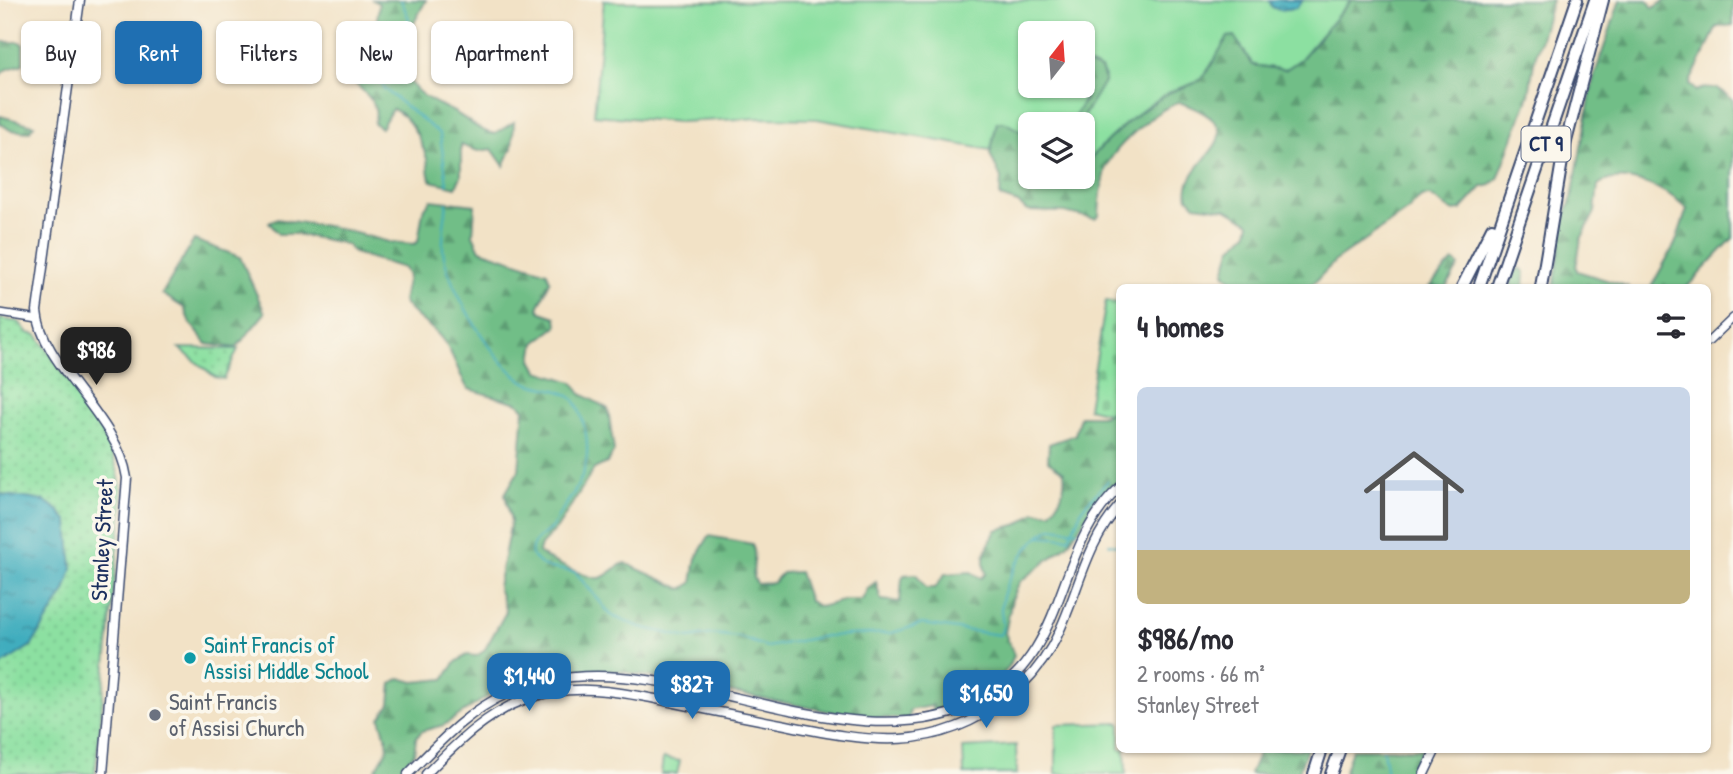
<!DOCTYPE html>
<html lang="en">
<head>
<meta charset="utf-8">
<style>
  :root { --surface:#fff; --page:#f2f2f3; --text:#2b2b33; --muted:#7c7c81; --accent:#1f6fb2 }
  body { margin:0; font-family:"Patrick Hand",sans-serif; background:var(--page); color:var(--text); height:100vh; display:flex; flex-direction:column; font-size:26px; white-space:nowrap }
  * { box-sizing:border-box; margin:0 }
  p { font-size:23px; color:var(--muted) }
  .icon { flex:none; width:38px; height:38px; fill:none; stroke:currentColor; stroke-width:2; stroke-linecap:round; stroke-linejoin:round }
  .map { position:relative; flex:1; overflow:hidden }
  .drawer { position:absolute; left:1116px; top:284px; width:595px; height:469px; display:flex; flex-direction:column; background:var(--surface); border-radius:10px; box-shadow:0 2px 5px #0004 }
  .drawer>* { flex:none }
  .top-card { position:absolute; left:21px; top:21px; width:665px; height:63px; display:flex; gap:14px }
  .needle { width:46px; rotate:17deg }
  .fabs { position:absolute; left:1018px; top:21px; display:grid; gap:14px }
  .fabs a { display:grid; place-items:center; width:77px; height:77px; border-radius:10px; background:var(--surface); box-shadow:0 2px 5px #0004; font-size:35px }
  .price { position:absolute; translate:-50% -60px; padding:0 16px; border-radius:14px; background:var(--accent); color:#fff; font-size:23px; line-height:46px; filter:drop-shadow(0 2px 4px #0008) }
  .price::after { content:''; position:absolute; left:50%; top:42px; width:21px; height:16px; margin-left:-10px; background:inherit; clip-path:polygon(0 0,100% 0,50% 100%) }
  .price.active { background:#222; color:#fff }
  ul { padding:0; list-style:none }
  li { display:grid; align-content:center; gap:14px; height:371px; padding:0 21px }
  li span { display:grid; place-items:center; height:217px; border-radius:10px; color:#555 }
  li>.icon { margin-inline-start:auto }
  span .icon { width:126px; height:126px; fill:#fffc; stroke-width:1 }
  li b { font-size:30px }
  h2 { display:flex; justify-content:space-between; align-items:center; height:84px; padding:0 21px; font-size:30px }
  .pill { padding:0 24px; border-radius:10px; background:var(--surface); box-shadow:0 2px 5px #0004; font-size:24px; line-height:63px }
  .pill.active { background:var(--accent); color:#fff }
  .map>svg:first-child { display:block }
</style>
</head>
<body>
<div class="map">
<svg width="1733" height="774" viewBox="0 0 1733 774">
  <defs>
    <pattern id="forest-firs" width="22" height="20" patternUnits="userSpaceOnUse" patternTransform="scale(1.75)"><rect width="22" height="20" fill="#71be87"/><path d="M5 1l3.5 6h-7zM16 11l3.5 6h-7z" fill="#5c9b72"/></pattern>
    <pattern id="cemetery-stones" width="16" height="16" patternUnits="userSpaceOnUse" patternTransform="scale(1.75)"><rect width="16" height="16" fill="#8ce0a1"/><path d="M2 7V4a2 2 0 0 1 4 0v3zM10 15v-3a2 2 0 0 1 4 0v3z" fill="#78c08d"/></pattern>
    <pattern id="park-dots" width="8" height="8" patternUnits="userSpaceOnUse" patternTransform="scale(1.75)"><rect width="8" height="8" fill="#8ce0a1"/><path d="M2 2h.1M6 6h.1" fill="none" stroke="#78c08d" stroke-width="1.8" stroke-linecap="round"/></pattern>
    <pattern id="water-ripples" width="26" height="14" patternUnits="userSpaceOnUse" patternTransform="scale(1.75)"><rect width="26" height="14" fill="#40adbe"/><path d="M2 4q2-2 4 0t4 0M15 11q2-2 4 0t4 0" fill="none" stroke="#358d9e"/></pattern>
  </defs>
  <rect width="100%" height="100%" fill="#fbf7ec"/>
  <filter id="ink" filterUnits="userSpaceOnUse"><feTurbulence type="fractalNoise" baseFrequency=".0143" numOctaves="2"/><feDisplacementMap in="SourceGraphic" scale="14" xChannelSelector="R" yChannelSelector="G"/><feConvolveMatrix kernelMatrix="1 2 1 2 8 2 1 2 1" color-interpolation-filters="sRGB"/></filter>
  <filter id="wash" filterUnits="userSpaceOnUse"><feTurbulence type="fractalNoise" baseFrequency=".00686" numOctaves="4" result="noise"/><feDisplacementMap in="SourceGraphic" scale="28" xChannelSelector="R" yChannelSelector="G"/><feGaussianBlur stdDeviation="1.57" result="paint"/><feColorMatrix in="noise" values="0 0 0 0 0 0 0 0 0 0 0 0 0 0 0 0 0 1.4 0 .05"/><feComposite in="paint" operator="in"/></filter>
  <g filter="url(#wash)">
    <rect width="100%" height="100%" fill="#f2e2c6"/>
    <g fill="#8ce0a1" stroke="#548880" stroke-width="2">
      <path d="M604,0L615,2L1351,0L1301,59L1285,70L1253,65L1241,46L1228,37C1220,49 1212,68 1202,78C1194,87 1178,87 1168,93C1136,112 1105,140 1083,169V124H1079L1105,77L1101,69L1083,63V33H1031V86H1082C1085,104 1081,111 1069,124H1031V137L997,122L991,150L817,119L761,118L679,122L594,115Z"/>
      <path d="M1120,723V749H1125L1126,774H1056V725Z"/>
      <path d="M1016,745L1017,774H964L963,748Z"/>
      <path d="M663,758L680,761L677,774H661Z"/>
    </g>
    <g fill="url(#forest-firs)" stroke="#467672" stroke-width="2">
      <path d="M373,0H426L414,23L405,74C418,97 430,100 452,111C467,118 477,131 495,134L514,122L512,148L504,166L492,149L478,151L461,145V176L456,187L431,181C427,174 429,167 427,159C422,142 409,114 392,109L381,128L374,123C381,102 365,94 353,81L358,76L372,77L378,59L390,42L376,28L379,4Z"/>
      <path d="M1351,0H1552L1534,62L1529,95L1498,179L1491,185L1482,187L1461,210L1452,211L1430,196L1421,197L1408,210L1336,260L1310,287H1239L1224,273L1231,249L1248,232L1250,223L1226,209L1195,205L1188,198C1179,158 1269,134 1179,102C1157,109 1115,146 1106,167C1103,175 1099,206 1099,216L1095,219L1064,212L1027,211L1018,203L1000,197L1001,178L990,154L997,122H1004L1031,137V177H1063L1068,180L1083,177C1083,154 1148,105 1169,93C1179,87 1195,86 1202,78C1213,66 1219,49 1228,37L1234,36L1253,65L1285,70L1301,59Z"/>
      <path d="M1620,0H1648L1653,8L1666,0H1733V25L1717,27L1689,84L1696,91C1713,84 1720,89 1733,100V238L1687,287H1651L1675,244L1687,209C1669,189 1621,168 1598,185L1595,212L1581,239L1576,267L1577,271L1629,287H1554L1565,215L1572,198L1593,80Z"/>
      <path d="M0,42H20L23,45V64L5,70L0,75Z"/>
      <path d="M1083,63L1101,69L1105,80L1079,124H1069L1085,100Z"/>
      <path d="M0,116L34,125L29,132L10,130L0,123Z"/>
      <path d="M431,200L475,205L473,235L480,250L547,272L550,281L538,308L541,312L556,317L557,326L535,343L532,360L538,371L573,382L580,393L608,409L614,451L607,463L594,469L557,528L541,545L539,552C543,559 593,580 600,578C610,575 616,566 625,563L682,589L692,583L696,558L709,536L752,544C759,557 748,571 757,584L773,583L782,573L799,572L809,601L820,607L845,600H862L868,588L876,582L881,600L900,602L902,579L904,575L916,574L926,588H935L945,574L971,572L981,578L986,574C980,555 988,548 996,530L1019,524L1035,512H1051C1062,500 1066,488 1064,472L1048,461L1049,444L1075,435L1080,416H1101L1120,409V480L1098,501L1067,545L1020,582L1012,599L1005,633L1014,655C1005,686 966,699 940,713L933,714L932,706L910,710L909,719L858,717L621,671L547,670L512,661L503,685L496,691L444,725L422,731L416,738L414,754L397,774H373C393,740 390,754 380,718L390,704L392,683L400,678L414,682L444,679L456,662L467,655L476,656L484,651L506,612L498,587L511,521L505,494L519,470L524,409L518,403L468,389C458,373 454,354 442,339C431,324 412,317 403,301L408,276L404,268L354,253L347,245L338,242L295,234H278L269,222L276,219L333,227L389,242L414,244L418,242L423,211Z"/>
      <path d="M194,240L240,257L265,313L236,348L207,344L190,323L184,308L162,294Z"/>
      <path d="M1453,261L1459,266L1446,287H1429Z"/>
      <path d="M1520,268L1525,272L1524,287H1510L1514,272Z"/>
      <path d="M1260,749H1307L1298,774H1250Z"/>
      <path d="M1352,749H1422L1409,774H1344Z"/>
    </g>
    <path fill="url(#cemetery-stones)" stroke="#548880" stroke-width="2" d="M1106,301L1120,303V409L1107,413L1088,408Z"/>
    <g fill="url(#park-dots)" stroke="#548880" stroke-width="2">
      <path d="M0,319L19,322L28,333L37,335C73,388 123,440 122,508L95,774H0Z"/>
      <path d="M179,348L238,349L224,379L215,377Z"/>
    </g>
    <g fill="url(#water-ripples)" stroke="#2e6e8e" stroke-width="2">
      <path d="M1269,0H1303L1296,8L1279,10L1272,7Z"/>
      <path d="M0,494L45,501L59,511L68,522L72,569L65,591L32,645L0,666Z"/>
    </g>
    <g fill="none" stroke-linecap="round" stroke-linejoin="round">
      <g stroke="#40adbe" stroke-width="2">
        <path d="M401,0L409,19C399,42 380,61 383,88L440,134L447,184"/>
        <path d="M447,203C445,218 442,235 443,250C446,285 496,368 527,383C544,390 570,387 578,407C595,449 588,476 562,510C557,516 556,523 551,528C541,538 529,541 532,556L544,567L575,572L612,616L640,627L689,638L712,634L739,637L767,647L825,636L891,633L922,624L1000,635C1006,626 1001,619 1001,609C1003,581 1026,541 1052,528L1078,531"/>
        <path d="M1039,536L1069,538L1083,507L1108,481"/>
        <path d="M1109,544L1120,545"/>
        <path d="M1383,749L1387,774"/>
      </g>
    </g>
  </g>
  <g filter="url(#ink)">
    <g fill="none" stroke-linecap="round" stroke-linejoin="round">
      <defs>
        <g id="tertiary">
          <path d="M0,313L38,319"/>
          <path d="M1708,342L1733,318"/>
        </g>
        <g id="secondary">
          <path d="M80,0L37,311C41,365 118,416 127,478L103,774"/>
          <path d="M408,774C438,744 466,712 506,694C654,627 837,774 982,701C1072,648 1052,550 1120,487"/>
          <path d="M426,774C456,744 485,714 526,699C572,683 616,691 661,700C703,709 744,717 786,725C868,742 935,754 1007,698C1080,642 1067,565 1120,505"/>
          <path d="M1424,774L1436,749"/>
        </g>
        <g id="motorway">
          <path d="M1462,287L1492,228"/>
          <path d="M1479,287L1577,0"/>
          <path d="M1497,287L1595,0"/>
          <path d="M1541,287L1564,149L1603,0"/>
          <path d="M1314,774L1322,749"/>
          <path d="M1331,774L1340,749"/>
        </g>
      </defs>
      <use href="#tertiary" stroke="#3b4a6e" stroke-width="10"/>
      <use href="#secondary" stroke="#3b4a6e" stroke-width="11"/>
      <use href="#motorway" stroke="#3b4a6e" stroke-width="14"/>
      <use href="#tertiary" stroke="#fff" stroke-width="7"/>
      <use href="#secondary" stroke="#fff" stroke-width="8"/>
      <use href="#motorway" stroke="#fff" stroke-width="10"/>
    </g>
  </g>
  <circle fill="#0f9aa8" stroke="#fbf7ec" stroke-width="2.5" cx="190" cy="658" r="7"/>
  <circle fill="#6b7280" stroke="#fbf7ec" stroke-width="2.5" cx="155" cy="715" r="7"/>
  <g text-anchor="middle" stroke-width="7" stroke-linejoin="round" paint-order="stroke">
    <rect fill="#fbf7ec" stroke="#5e6b89" stroke-width="2" x="1521.5" y="126.5" width="49" height="35" rx="5"/>
    <g font-size="21" font-weight="bold" fill="#1b2f5e">
      <text x="1546" y="151">CT 9</text>
    </g>
    <g font-size="23" fill="#1b2f5e" stroke="#fbf7ec">
      <text transform="translate(102 540) rotate(-87)" y="8">Stanley Street</text>
    </g>
    <g font-size="23" fill="#0d838f" stroke="#fbf7ec" text-anchor="start">
      <text x="204" y="653">Saint Francis of<tspan x="204" dy="26">Assisi Middle School</tspan></text>
    </g>
    <g font-size="23" fill="#5b616d" stroke="#fbf7ec" text-anchor="start">
      <text x="169" y="710">Saint Francis<tspan x="169" dy="26">of Assisi Church</tspan></text>
    </g>
  </g>
</svg>
<div class="fabs">
<a><svg class="needle" viewBox="-14 -14 28 28"><path d="M0-13l5 13h-10z" fill="#e53935"/><path d="M0 13l5-13h-10z" fill="#7c7c81"/></svg></a>
<a><svg class="icon" aria-label="layers" viewBox="0 0 24 24"><path d="M12 4l9 5-9 5-9-5zM3 14l9 5 9-5"/></svg></a>
</div>
<b class="price active" style="left:96px;top:387px">$986</b>
<b class="price" style="left:529px;top:713px">$1,440</b>
<b class="price" style="left:692px;top:721px">$827</b>
<b class="price" style="left:986px;top:730px">$1,650</b>
<div class="top-card">
<a class="pill">Buy</a>
<a class="pill active">Rent</a>
<a class="pill">Filters</a>
<a class="pill">New</a>
<a class="pill">Apartment</a>
</div>
<section class="drawer">
<h2>4 homes<svg class="icon" aria-label="filters" viewBox="0 0 24 24"><path d="M4 7h16M4 17h16"/><circle cx="9" cy="7" r="2"/><circle cx="15" cy="17" r="2"/></svg></h2>
<ul>
<li><span style="background:linear-gradient(#c9d6e8 75%,#c2b280 0)"><svg class="icon" aria-label="home" viewBox="0 0 24 24"><path d="M3 11l9-7 9 7M6 9v11h12V9"/></svg></span><div><b>$986/mo</b><p>2 rooms · 66 m²</p><p>Stanley Street</p></div></li>
</ul>
</section>
</div>
</body>
</html>
